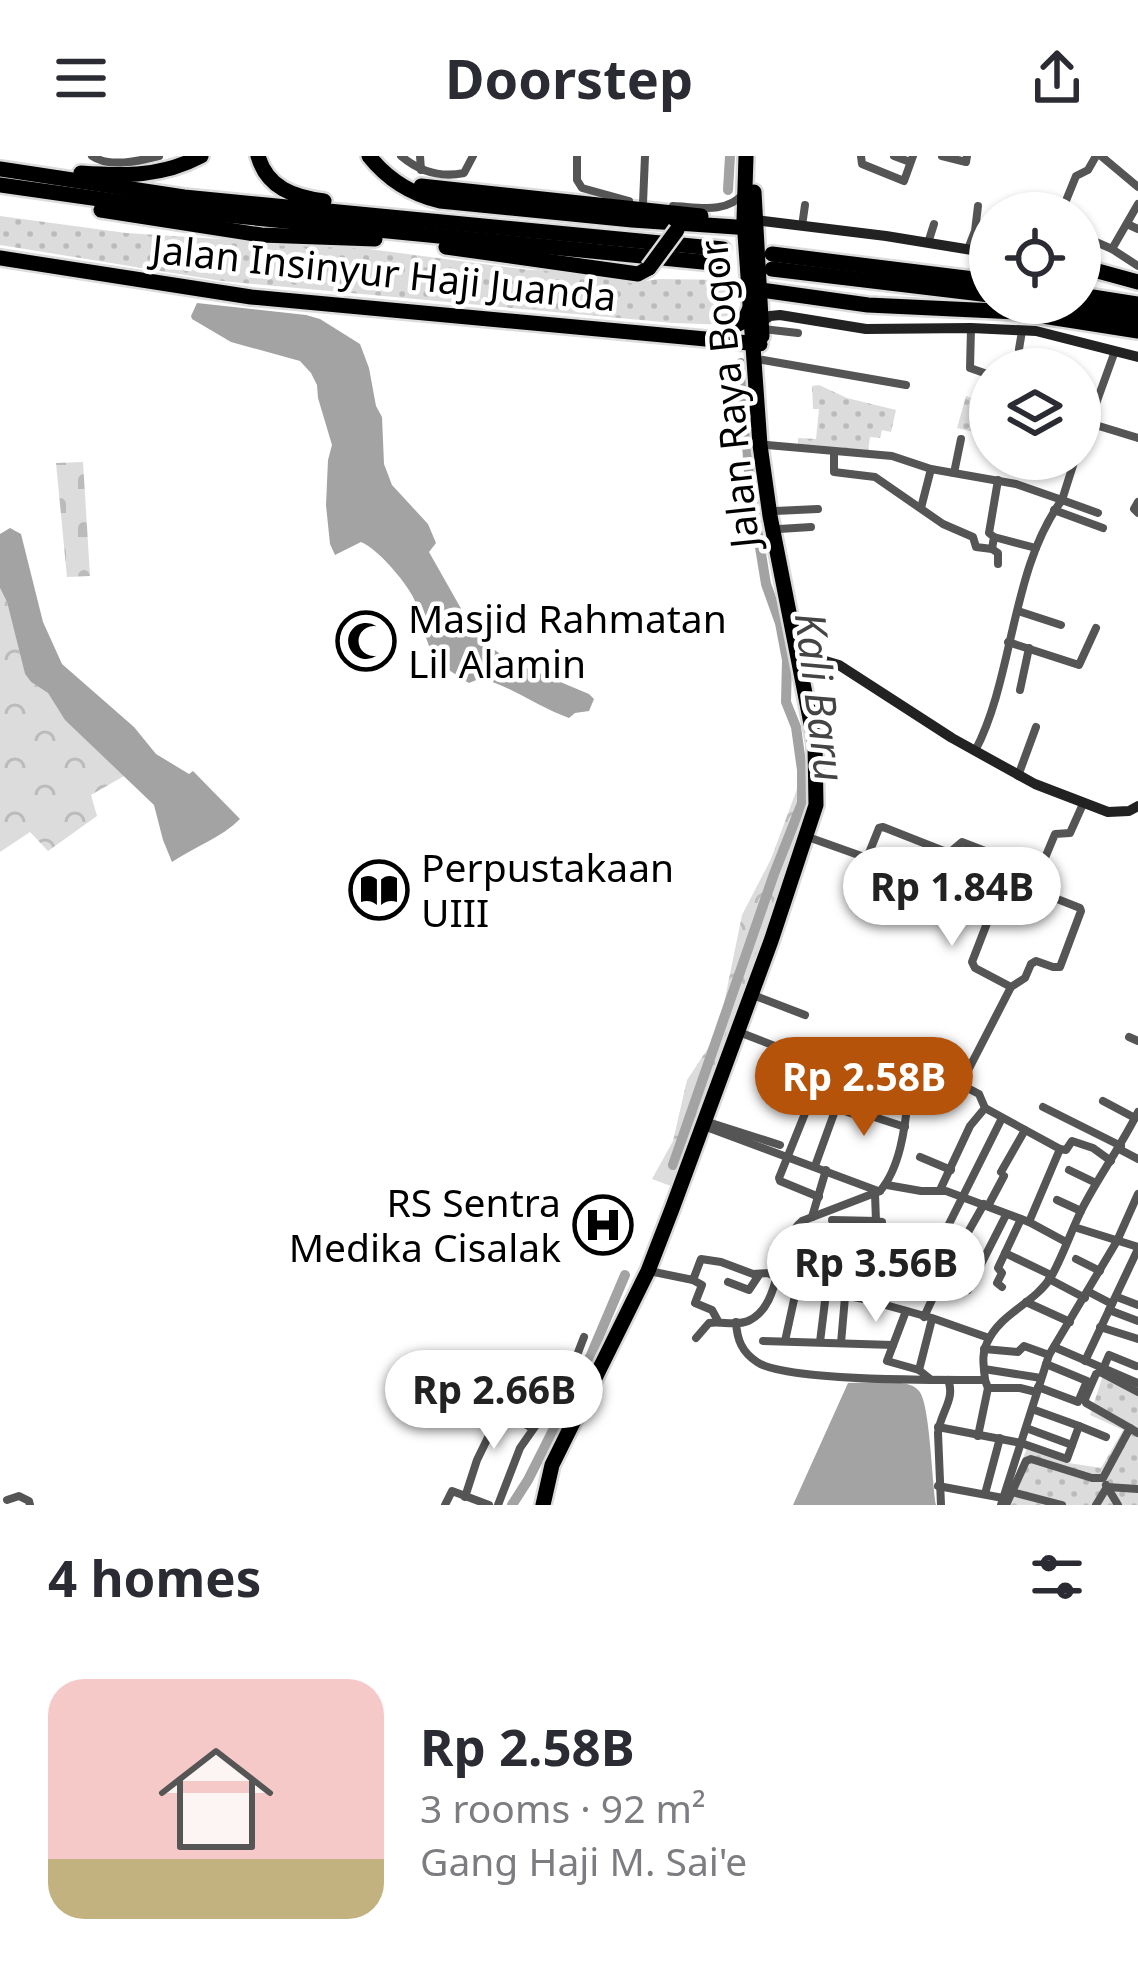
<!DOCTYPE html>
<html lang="en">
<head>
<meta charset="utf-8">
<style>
  :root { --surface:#fff; --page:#f7f7f7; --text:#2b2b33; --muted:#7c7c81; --accent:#b45309 }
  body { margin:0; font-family:"Noto Sans",sans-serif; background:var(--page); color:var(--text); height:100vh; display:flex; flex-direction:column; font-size:45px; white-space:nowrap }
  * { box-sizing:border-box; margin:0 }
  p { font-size:39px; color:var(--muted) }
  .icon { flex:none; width:66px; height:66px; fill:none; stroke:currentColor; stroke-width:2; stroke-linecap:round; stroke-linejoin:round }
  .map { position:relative; height:1349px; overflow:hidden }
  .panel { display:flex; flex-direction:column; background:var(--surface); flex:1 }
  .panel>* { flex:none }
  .tools { position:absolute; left:969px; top:36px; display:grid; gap:24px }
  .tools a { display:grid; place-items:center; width:132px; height:132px; border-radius:50%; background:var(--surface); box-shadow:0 3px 9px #0004; font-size:60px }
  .price { position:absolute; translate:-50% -102px; padding:0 27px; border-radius:42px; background:#fff; color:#222; font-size:39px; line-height:78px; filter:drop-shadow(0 3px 6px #0008) }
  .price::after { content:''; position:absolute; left:50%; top:72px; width:36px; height:27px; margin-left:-18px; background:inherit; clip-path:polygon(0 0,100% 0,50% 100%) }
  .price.selected { background:var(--accent); color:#fff }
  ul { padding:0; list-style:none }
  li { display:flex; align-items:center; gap:36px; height:300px; padding:0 48px }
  li span { display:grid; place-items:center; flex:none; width:336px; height:240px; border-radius:36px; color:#555 }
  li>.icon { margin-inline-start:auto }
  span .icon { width:144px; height:144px; fill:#fffc; stroke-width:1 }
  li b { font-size:51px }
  h2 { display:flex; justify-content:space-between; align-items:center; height:144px; padding:0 48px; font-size:51px }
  header { display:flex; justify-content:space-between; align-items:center; height:156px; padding:0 48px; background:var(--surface); font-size:54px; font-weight:700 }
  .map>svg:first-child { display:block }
</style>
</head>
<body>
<header><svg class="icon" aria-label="menu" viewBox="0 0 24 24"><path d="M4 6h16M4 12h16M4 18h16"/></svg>Doorstep<svg class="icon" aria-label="share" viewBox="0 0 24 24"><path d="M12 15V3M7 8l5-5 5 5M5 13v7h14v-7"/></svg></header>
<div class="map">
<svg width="1138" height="1349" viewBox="0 0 1138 1349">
  <defs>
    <pattern id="grass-dots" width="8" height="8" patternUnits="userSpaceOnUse" patternTransform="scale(3)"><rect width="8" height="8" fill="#dcdcdc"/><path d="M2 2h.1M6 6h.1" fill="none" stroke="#bbb" stroke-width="1.8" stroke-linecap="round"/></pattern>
    <pattern id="forest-crowns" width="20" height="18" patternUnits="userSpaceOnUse" patternTransform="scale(3)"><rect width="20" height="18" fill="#dcdcdc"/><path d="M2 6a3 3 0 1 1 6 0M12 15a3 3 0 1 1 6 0" fill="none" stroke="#bbb"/></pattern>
    <pattern id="cemetery-stones" width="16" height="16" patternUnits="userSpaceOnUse" patternTransform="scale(3)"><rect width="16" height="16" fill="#dcdcdc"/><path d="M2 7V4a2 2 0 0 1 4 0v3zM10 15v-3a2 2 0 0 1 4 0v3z" fill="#bbb"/></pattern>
  </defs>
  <rect width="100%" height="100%" fill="#fff"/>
  <g fill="url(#grass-dots)">
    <path d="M0,60L126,77L361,92L530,114L569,115L632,127L659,123L728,124L732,169L673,167L222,125L0,89Z"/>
    <path d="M819,229L847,242L896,254L891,276L882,274L880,282L870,281L868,295L798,289V282L816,283L819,253H813L812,230Z"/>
    <path d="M966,240L990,249V280L957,272Z"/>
    <path d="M1105,1213L1138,1225V1349H1005L1027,1292L1069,1307L1101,1312L1123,1274L1090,1259Z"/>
  </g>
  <g fill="url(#forest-crowns)">
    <path d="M0,432L7,446L25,518L31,526L48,537L66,564L124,620L91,639L97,660L48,695L30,676L0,696Z"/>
    <path d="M810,598L813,652L671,1030L652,1023L673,985L687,924L718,877L742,759L771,703Z"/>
  </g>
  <path fill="url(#cemetery-stones)" d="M83,306L90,420L67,421L56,307Z"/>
  <g fill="#a3a3a3">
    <path d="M197,147L306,159L320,163L360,188L369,212L376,250L382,261L384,308L392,329L428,368L436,387L429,396L472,472L485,487L510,505L589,538L594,543L589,555L575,557L569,562C538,551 512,531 481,522L469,527C454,518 433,505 428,487C422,473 421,456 413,441C405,425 377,392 361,386L335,399L330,388L326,349L328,304L332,289L318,242L317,229L311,217L300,205L231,186L192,163L191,160Z"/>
    <path d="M10,372L21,378L43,466L62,508L134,571L156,598L189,618L193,615L240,663C221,682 194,691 172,706L163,684L154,649L65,564L48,537L31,526L25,518L7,446L0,432V378Z"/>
    <path d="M882,1226C894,1227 911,1225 919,1235C930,1247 932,1327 936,1349H793L848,1227Z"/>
  </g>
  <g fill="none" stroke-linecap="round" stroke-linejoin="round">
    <g stroke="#a3a3a3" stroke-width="10">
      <path d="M728,34L730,0"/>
      <path d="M673,1009L774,718L802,647V614L796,571L786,546L787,504L780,467L766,428L750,330L741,207"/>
      <path d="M512,1349L528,1324L591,1199L625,1119"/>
    </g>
    <defs>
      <g id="highway">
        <path d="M258,0C267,32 294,41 324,45"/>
        <path d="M369,0C388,24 411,38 440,45L632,64L751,72"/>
        <path d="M0,13L184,41L723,93"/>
        <path d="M81,17C124,20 162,21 201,0"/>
        <path d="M0,29L184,55L723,108"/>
        <path d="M421,30L701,60"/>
        <path d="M754,36L762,180"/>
        <path d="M101,54L261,79L375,83"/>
        <path d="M446,91L638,118L649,112"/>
        <path d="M772,98L990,125"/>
        <path d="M0,102L251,141L760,188"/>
        <path d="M772,113L990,139"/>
        <path d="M1094,114L1138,126"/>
        <path d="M754,133L868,149L1017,156L1138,175"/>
        <path d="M1080,139L1138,148"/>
        <path d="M1041,147L1138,162"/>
        <path d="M722,176L744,165L750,152"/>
        <path d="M543,1349L552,1309L648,1115L672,1053L771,785L816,649L815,588L770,360L760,289L744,64L746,0"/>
      </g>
    </defs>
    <use href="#highway" stroke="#dbdbdb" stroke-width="20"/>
    <g stroke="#555" stroke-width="8">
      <path d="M92,0C109,12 139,5 159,0"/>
      <path d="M401,0C420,16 440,22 464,17L473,0"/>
      <path d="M420,0L421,14"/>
      <path d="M577,0V24L582,32L629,45"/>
      <path d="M861,0L862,8L904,25L913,0"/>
      <path d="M894,0L910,6"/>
      <path d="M942,0L966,6L967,0"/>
      <path d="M1101,0L1138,31"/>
      <path d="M643,47L645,0"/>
      <path d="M673,50C698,51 726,58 743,38"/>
      <path d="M1061,57L1076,20L1088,14L1096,0"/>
      <path d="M1127,68L1138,73"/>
      <path d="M802,70L805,49"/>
      <path d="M1080,79L1112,93L1138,110"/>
      <path d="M928,87L934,68"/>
      <path d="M968,93L975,75L978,50"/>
      <path d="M1112,93L1138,48"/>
      <path d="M971,172L970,212L990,219"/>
      <path d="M763,173L798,177"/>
      <path d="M1019,193L1022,175"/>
      <path d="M763,204L906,229"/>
      <path d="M1089,267L1115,195"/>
      <path d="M767,289L892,300L931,313L1016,328L1062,344L1075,303"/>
      <path d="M1080,290L1089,267L1138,282"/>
      <path d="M834,295V316L875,321L943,368L973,381L976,391L992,393L994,381L989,377L998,324"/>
      <path d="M954,317L961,283"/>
      <path d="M1138,346L1134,353L1138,357"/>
      <path d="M921,352L931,313"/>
      <path d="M1054,354L1103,372"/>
      <path d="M775,355L818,353"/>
      <path d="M779,373L811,371"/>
      <path d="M994,381L1036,392"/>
      <path d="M992,393L998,397V408"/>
      <path d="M1018,455L1061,469"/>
      <path d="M1008,486L1079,509L1096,472"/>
      <path d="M1020,534L1029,492"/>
      <path d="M975,595C1014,521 1011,412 1062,344L1098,357"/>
      <path d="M1018,620L1036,571"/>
      <path d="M808,681L867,702L879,672L883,671L949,697L962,686L1011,705L972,806L975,812L1011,831"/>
      <path d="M1032,733L1055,678L1070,677L1083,648"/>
      <path d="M758,841L805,859"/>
      <path d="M744,878L908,942C905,972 900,1012 880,1035"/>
      <path d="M1129,881L1138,885"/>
      <path d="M961,928L1011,831L1025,822L1031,808L1036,805L1053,811H1060L1081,755L1080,752L1004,722"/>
      <path d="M908,942L912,925L917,920L954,925L979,938L985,952L1060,993L1066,994L1072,985L1093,992L1111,1005"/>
      <path d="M810,945L779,1022L780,1025L819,1041"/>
      <path d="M1103,945L1135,962"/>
      <path d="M1043,951L1121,990"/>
      <path d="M711,967L780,989"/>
      <path d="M709,972L878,1035"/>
      <path d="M1119,993L1138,1003"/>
      <path d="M920,1001L951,1014"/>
      <path d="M815,1010L836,952L862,961L865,958L905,971"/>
      <path d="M1069,1014L1096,1027"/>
      <path d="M1001,1016L1025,974"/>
      <path d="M887,1029L921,1035H946L1029,1066L1066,1086"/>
      <path d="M940,1034L970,970L985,952"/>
      <path d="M1057,1044L1081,1055"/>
      <path d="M988,1050L1004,1020"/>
      <path d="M812,1061L826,1014"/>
      <path d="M832,1064L877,1065"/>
      <path d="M1029,1066L1060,993"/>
      <path d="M1074,1071L1138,1091"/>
      <path d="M922,1082L938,1090"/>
      <path d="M1005,1097L1051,1119"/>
      <path d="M954,1099L938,1090L1002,962"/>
      <path d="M1076,1103L1100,1115"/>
      <path d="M654,1116L693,1124L701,1103L721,1106L753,1118L768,1117L797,1130L864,1143L932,1162L989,1182"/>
      <path d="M1049,1123L1085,1142"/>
      <path d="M693,1124L702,1129L695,1147L712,1154L718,1165"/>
      <path d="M728,1126L749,1134L759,1119"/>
      <path d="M1002,1131L997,1127L1002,1117L998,1112L1021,1063"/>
      <path d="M968,1134L1006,1059"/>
      <path d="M1089,1136L1112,1148"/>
      <path d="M1117,1141L1138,1149"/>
      <path d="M864,1143L881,1080L882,1066L876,1065L875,1038"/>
      <path d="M1026,1146L1070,1166"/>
      <path d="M1109,1154L1138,1165"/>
      <path d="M906,1155L887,1205L919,1214L929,1222"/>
      <path d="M924,1161L942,1122L984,1048"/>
      <path d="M736,1166C737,1184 742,1196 757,1206C785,1226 944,1224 985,1224L988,1232H1020L1036,1236"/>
      <path d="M1100,1171L1138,1183"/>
      <path d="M696,1182L709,1167C721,1165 737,1170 748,1165C784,1149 773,1089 802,1065L880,1035"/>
      <path d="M763,1185L893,1189"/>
      <path d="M785,1185L797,1130"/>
      <path d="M820,1186L826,1137"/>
      <path d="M841,1187L845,1141"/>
      <path d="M1054,1191L1138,1227"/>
      <path d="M984,1193L1018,1196L1024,1190L1049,1199"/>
      <path d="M1085,1205L1138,1093"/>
      <path d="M984,1213L1041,1222"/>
      <path d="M1103,1213L1109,1199L1136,1210"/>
      <path d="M919,1214L932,1163"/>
      <path d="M985,1224C984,1211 981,1199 987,1187C1000,1157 1034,1148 1051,1121C1063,1100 1071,1075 1082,1053C1099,1020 1121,990 1138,956"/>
      <path d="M1038,1231L1078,1246L1087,1225L1046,1208"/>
      <path d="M1079,1270L1106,1281"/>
      <path d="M938,1271L1021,1287L1067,1303L1079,1270L1032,1253"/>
      <path d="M1026,1272L1072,1289"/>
      <path d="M1130,1272L1086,1247L1085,1243L1096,1218L1100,1216L1138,1236"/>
      <path d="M978,1280L988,1232"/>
      <path d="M1106,1329L1118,1349"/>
      <path d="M938,1330L1003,1342"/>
      <path d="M1107,1331L1138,1333"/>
      <path d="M1012,1336L1062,1349"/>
      <path d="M985,1338L1000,1282"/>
      <path d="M465,1341L477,1304L497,1263L511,1260L532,1272"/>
      <path d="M7,1344L19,1340L29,1345L30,1349"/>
      <path d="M445,1349L452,1335L489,1349"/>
      <path d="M498,1349L520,1292L567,1225L584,1181"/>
      <path d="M941,1349L938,1277C940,1257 956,1243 948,1224"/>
      <path d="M1001,1349L1049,1199L1117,1085L1138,1038"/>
      <path d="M1006,1349L1026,1305L1031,1303L1092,1322H1103L1130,1272L1138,1277"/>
      <path d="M1096,1349L1107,1331"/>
    </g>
    <g stroke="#222" stroke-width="10">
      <path d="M755,64L886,80L990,97"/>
      <path d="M761,166L770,160L780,159L866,173L971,172L1036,175L1138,201"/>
      <path d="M800,506L822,504L839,509L952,582L1035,628L1108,656L1129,655L1138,650"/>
    </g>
    <use href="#highway" stroke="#000" stroke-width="15"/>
    <defs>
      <path id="highway-bridge" d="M649,112L677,74"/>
    </defs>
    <use href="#highway-bridge" stroke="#dbdbdb" stroke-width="20" stroke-linecap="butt"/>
    <use href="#highway-bridge" stroke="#000" stroke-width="15"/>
  </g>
  <defs>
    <symbol id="mosque-ring" viewBox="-11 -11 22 22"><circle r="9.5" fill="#fff" stroke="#000" stroke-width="1.5"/><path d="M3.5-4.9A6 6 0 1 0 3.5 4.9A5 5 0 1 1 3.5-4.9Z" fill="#000"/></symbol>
    <symbol id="library-ring" viewBox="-11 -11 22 22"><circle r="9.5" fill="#fff" stroke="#000" stroke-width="1.5"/><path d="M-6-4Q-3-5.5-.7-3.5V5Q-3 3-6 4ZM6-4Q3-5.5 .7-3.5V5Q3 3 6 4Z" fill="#000"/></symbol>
    <symbol id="hospital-ring" viewBox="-11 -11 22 22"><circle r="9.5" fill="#fff" stroke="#000" stroke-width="1.5"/><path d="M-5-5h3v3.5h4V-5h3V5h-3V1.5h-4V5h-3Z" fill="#000"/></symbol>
  </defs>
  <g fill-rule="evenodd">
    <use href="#mosque-ring" x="333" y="452" width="66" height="66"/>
    <use href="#library-ring" x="346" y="701" width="66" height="66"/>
    <use href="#hospital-ring" x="570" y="1036" width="66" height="66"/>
  </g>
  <g text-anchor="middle" stroke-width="9" stroke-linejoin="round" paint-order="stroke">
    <g font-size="39" fill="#000" stroke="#fff">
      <text transform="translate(384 117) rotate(6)" y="14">Jalan Insinyur Haji Juanda</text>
      <text transform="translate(729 238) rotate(-96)" y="14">Jalan Raya Bogor</text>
    </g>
    <g font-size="39" fill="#000" stroke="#fff" text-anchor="start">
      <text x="408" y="477">Masjid Rahmatan<tspan x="408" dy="45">Lil Alamin</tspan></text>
      <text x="421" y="726">Perpustakaan<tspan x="421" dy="45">UIII</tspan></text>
      <text x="561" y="1061" text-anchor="end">RS Sentra<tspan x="561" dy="45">Medika Cisalak</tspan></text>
    </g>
    <g font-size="42" font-style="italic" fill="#444" stroke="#fff">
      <text transform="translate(820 541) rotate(83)" y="15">Kali Baru</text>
    </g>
  </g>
</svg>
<div class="tools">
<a><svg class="icon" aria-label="locate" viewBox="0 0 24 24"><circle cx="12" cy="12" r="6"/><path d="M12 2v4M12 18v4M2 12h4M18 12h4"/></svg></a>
<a><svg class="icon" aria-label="layers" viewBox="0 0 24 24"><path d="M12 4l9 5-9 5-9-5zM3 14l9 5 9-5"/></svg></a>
</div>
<b class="price" style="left:952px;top:793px">Rp 1.84B</b>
<b class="price selected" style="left:864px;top:983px">Rp 2.58B</b>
<b class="price" style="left:876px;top:1169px">Rp 3.56B</b>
<b class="price" style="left:494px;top:1296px">Rp 2.66B</b>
</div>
<section class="panel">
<h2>4 homes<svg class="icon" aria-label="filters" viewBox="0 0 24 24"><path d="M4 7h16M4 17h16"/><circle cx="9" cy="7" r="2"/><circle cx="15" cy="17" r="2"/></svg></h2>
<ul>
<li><span style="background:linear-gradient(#f6c9c9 75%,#c2b280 0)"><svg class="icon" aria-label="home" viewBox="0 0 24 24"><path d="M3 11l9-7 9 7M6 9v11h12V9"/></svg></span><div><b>Rp 2.58B</b><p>3 rooms · 92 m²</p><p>Gang Haji M. Sai'e</p></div></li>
</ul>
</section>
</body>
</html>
